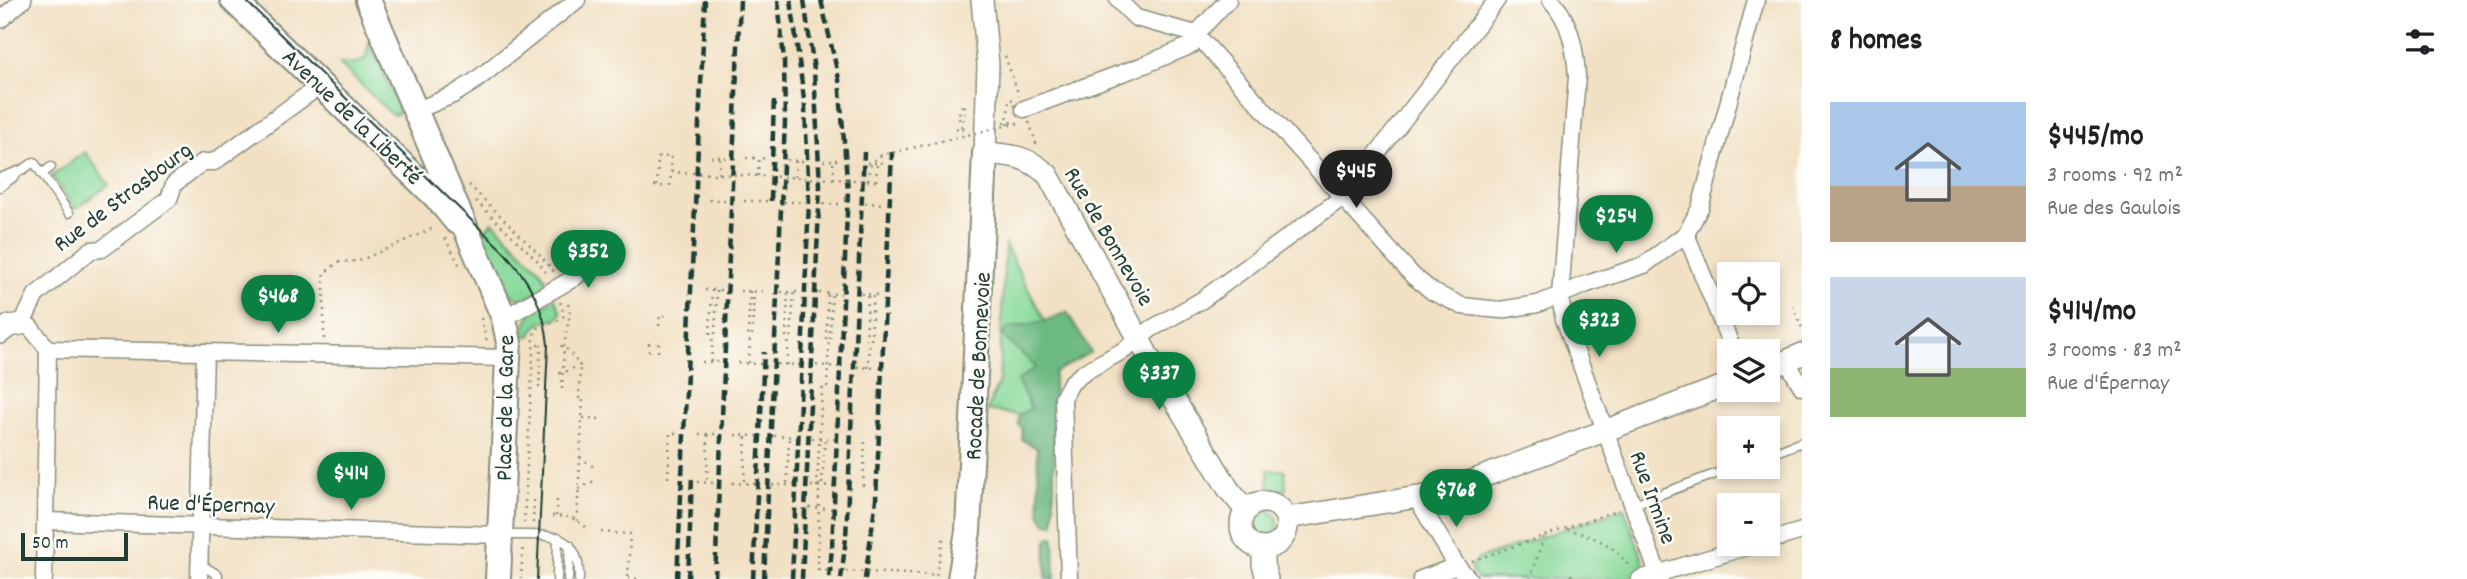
<!DOCTYPE html>
<html lang="en">
<head>
<meta charset="utf-8">
<style>
  :root { --surface:#fff; --page:#f2f2f2; --text:#202124; --muted:#757577; --accent:#0b8043 }
  body { margin:0; font-family:Dekko,sans-serif; background:var(--page); color:var(--text); height:100vh; display:flex; flex-direction:column; font-size:26px; white-space:nowrap }
  * { box-sizing:border-box; margin:0 }
  p { font-size:23px; color:var(--muted) }
  .icon { flex:none; width:38px; height:38px; fill:none; stroke:currentColor; stroke-width:2; stroke-linecap:round; stroke-linejoin:round }
  .map { position:relative; flex:1; overflow:hidden }
  .panel { display:flex; flex-direction:column; background:var(--surface); width:665px }
  .panel>* { flex:none }
  .buttons { position:absolute; left:1717px; top:262px; display:grid; gap:14px }
  .buttons a { display:grid; place-items:center; width:63px; height:63px; border-radius:0px; background:var(--surface); box-shadow:0 4px 10px #0003; font-size:35px }
  .scale { position:absolute; left:21px; bottom:18px; width:107px; box-sizing:border-box; padding-left:7px; border:4px solid #1f3d34; border-top:0; font-size:19px; line-height:24px; white-space:nowrap; color:#1f3d34; -webkit-text-stroke:5px #fdfcf7; paint-order:stroke }
  .price { position:absolute; translate:-50% -60px; padding:0 16px; border-radius:24px; background:var(--accent); color:#fff; font-size:23px; line-height:46px; filter:drop-shadow(0 2px 4px #0008) }
  .price::after { content:''; position:absolute; left:50%; top:42px; width:21px; height:16px; margin-left:-10px; background:inherit; clip-path:polygon(0 0,100% 0,50% 100%) }
  .price.on { background:#222; color:#fff }
  ul { padding:0; list-style:none }
  li { display:flex; align-items:center; gap:21px; height:175px; padding:0 28px }
  li span { display:grid; place-items:center; flex:none; width:196px; height:140px; border-radius:0px; color:#555 }
  li>.icon { margin-inline-start:auto }
  span .icon { width:84px; height:84px; fill:#fffc; stroke-width:1 }
  li b { font-size:30px }
  h2 { display:flex; justify-content:space-between; align-items:center; height:84px; padding:0 28px; font-size:30px }
  main { display:flex; flex:1; min-height:0 }
  .map>svg:first-child { display:block }
</style>
</head>
<body>
<main>
<div class="map">
<svg width="1802" height="579" viewBox="0 0 1802 579">
  <rect width="100%" height="100%" fill="#fdfcf7"/>
  <filter id="ink" filterUnits="userSpaceOnUse"><feTurbulence type="fractalNoise" baseFrequency=".0143" numOctaves="2"/><feDisplacementMap in="SourceGraphic" scale="14" xChannelSelector="R" yChannelSelector="G"/><feConvolveMatrix kernelMatrix="1 2 1 2 8 2 1 2 1" color-interpolation-filters="sRGB"/></filter>
  <filter id="wash" filterUnits="userSpaceOnUse"><feTurbulence type="fractalNoise" baseFrequency=".00686" numOctaves="4" result="noise"/><feDisplacementMap in="SourceGraphic" scale="28" xChannelSelector="R" yChannelSelector="G"/><feGaussianBlur stdDeviation="1.57" result="paint"/><feColorMatrix in="noise" values="0 0 0 0 0 0 0 0 0 0 0 0 0 0 0 0 0 1.4 0 .05"/><feComposite in="paint" operator="in"/></filter>
  <g filter="url(#wash)">
    <rect width="100%" height="100%" fill="#f1e0c3"/>
    <g fill="#87d99a" stroke="#538b67" stroke-width="2">
      <path d="M369,42L399,108L398,114L393,115L389,112L339,63H357L366,58Z"/>
      <path d="M85,152L109,185L75,209L52,176Z"/>
      <path d="M493,222L540,270L549,285C540,290 528,300 518,298C504,296 487,248 480,235Z"/>
      <path d="M1005,245L1045,321L1006,329L1036,367L1031,409L1019,415L987,410L999,381Z"/>
      <path d="M555,298L561,313L559,317C547,322 533,322 531,336H524C525,310 536,311 555,298Z"/>
      <path d="M1268,470H1285L1286,490H1269Z"/>
      <path d="M1624,508L1644,563L1641,570L1629,579H1477L1471,571V566L1478,559Z"/>
      <circle cx="1264" cy="524" r="14"/>
    </g>
    <g fill="#6db982" stroke="#467b5b" stroke-width="2">
      <path d="M1067,312L1091,352L1054,373V524L1046,523L1040,515L1037,448L1022,440V428L1018,425L1019,415L1031,408L1017,381L1036,367L1003,336L1006,329L1045,321Z"/>
      <path d="M1049,537H1054L1055,579H1046V544Z"/>
    </g>
  </g>
  <g filter="url(#ink)">
    <g fill="none" stroke-linecap="round" stroke-linejoin="round">
      <defs>
        <g id="service">
          <path d="M42,174L51,167"/>
          <path d="M0,178L24,169L34,162L69,213"/>
          <path d="M0,187L16,175"/>
          <path d="M1768,455L1802,442"/>
          <path d="M1634,504L1734,467"/>
          <path d="M503,535C541,536 581,527 579,579"/>
          <path d="M200,564L218,575L217,579"/>
          <path d="M557,579L558,537"/>
          <path d="M568,579L570,545"/>
        </g>
        <g id="minor">
          <path d="M1118,0L1136,18L1196,34L1413,276L1433,292L1462,306L1500,310L1538,304L1587,284L1644,265L1686,234L1700,208L1756,0"/>
          <path d="M1551,0C1571,22 1575,48 1577,76L1560,297L1564,319L1660,579"/>
          <path d="M0,20L23,0"/>
          <path d="M1196,34L1228,0"/>
          <path d="M1024,109L1144,65L1192,45L1200,38"/>
          <path d="M415,111L453,95L475,81L577,0"/>
          <path d="M1686,234L1734,352"/>
          <path d="M504,318L574,278L589,265"/>
          <path d="M48,349L508,358"/>
          <path d="M1787,362L1802,387"/>
          <path d="M1417,499L1457,566L1469,579"/>
          <path d="M46,521L500,535"/>
          <path d="M1768,541L1802,531"/>
          <path d="M44,579L48,349L30,327L22,324L36,295L91,250L102,249L169,199L174,184L203,162H214L321,85"/>
          <path d="M199,579L205,352"/>
          <path d="M1069,579L1063,398L1071,383L1086,371L1126,349L1151,329L1202,300L1343,197L1497,0"/>
          <path d="M1421,579L1457,566"/>
          <path d="M1640,579L1756,544"/>
        </g>
        <g id="secondary">
          <path d="M982,0L988,65L985,153C1012,155 1027,156 1048,175L1151,361L1229,490L1246,510"/>
          <path d="M0,333L9,326L22,324"/>
          <path d="M1768,369L1802,354"/>
          <circle cx="1264" cy="525" r="23"/>
          <path d="M1287,518L1437,494L1729,384"/>
          <path d="M1263,549V564L1267,579"/>
        </g>
        <g id="primary">
          <path d="M233,0L437,198L456,221"/>
          <path d="M368,0L504,318L509,343L508,358L498,579"/>
          <path d="M960,579L968,531L985,153"/>
        </g>
      </defs>
      <use href="#service" stroke="#888e7c" stroke-width="11"/>
      <use href="#minor" stroke="#888e7c" stroke-width="19"/>
      <use href="#secondary" stroke="#888e7c" stroke-width="24"/>
      <use href="#primary" stroke="#888e7c" stroke-width="28"/>
      <g stroke="#888e7c" stroke-width="2.5" stroke-dasharray="2 5" stroke-linecap="butt">
        <path d="M1005,56L1019,96"/>
        <path d="M1003,122L1018,123"/>
        <path d="M1029,122L1037,146"/>
        <path d="M962,128L965,107L963,103L958,116L963,129"/>
        <path d="M956,129L967,128"/>
        <path d="M711,157H720"/>
        <path d="M746,158H759"/>
        <path d="M787,160L796,161"/>
        <path d="M823,161L833,160"/>
        <path d="M867,163H877"/>
        <path d="M719,174L720,157L729,158"/>
        <path d="M758,176L759,158L769,159"/>
        <path d="M795,177L796,161H804"/>
        <path d="M834,179L833,160H842"/>
        <path d="M876,181L877,163H886"/>
        <path d="M469,185L540,255L555,273"/>
        <path d="M654,186H666"/>
        <path d="M657,186L658,158L671,156V172"/>
        <path d="M709,200H727"/>
        <path d="M476,201L538,261L548,276"/>
        <path d="M744,201H768"/>
        <path d="M784,202H806"/>
        <path d="M865,203L885,204"/>
        <path d="M823,204H844"/>
        <path d="M445,238L460,266"/>
        <path d="M705,290H723"/>
        <path d="M740,291H764"/>
        <path d="M781,292H802"/>
        <path d="M819,293L841,294"/>
        <path d="M861,294L881,295"/>
        <path d="M1793,306L1802,328"/>
        <path d="M481,318L487,342"/>
        <path d="M659,326L660,315L669,316"/>
        <path d="M710,334L712,290"/>
        <path d="M715,334L717,290"/>
        <path d="M748,335L750,291"/>
        <path d="M752,335L754,291"/>
        <path d="M786,337L788,292"/>
        <path d="M791,337L794,292"/>
        <path d="M324,339V273L339,262L359,261L436,227"/>
        <path d="M826,339L828,293"/>
        <path d="M830,339L832,293"/>
        <path d="M866,340L868,295"/>
        <path d="M871,340L873,295"/>
        <path d="M537,345H544"/>
        <path d="M649,352V338"/>
        <path d="M658,352L659,339"/>
        <path d="M702,362H719"/>
        <path d="M711,362L713,334"/>
        <path d="M738,363L761,364"/>
        <path d="M749,363L750,335"/>
        <path d="M777,364L800,365"/>
        <path d="M787,365L789,337"/>
        <path d="M816,365L838,367"/>
        <path d="M857,367L878,368"/>
        <path d="M868,368L869,340"/>
        <path d="M559,373H563L580,365L564,346H560"/>
        <path d="M539,388L541,345"/>
        <path d="M562,389L564,346L570,313L567,299"/>
        <path d="M583,418L604,419"/>
        <path d="M699,434H716"/>
        <path d="M735,435L757,436"/>
        <path d="M774,436L797,437"/>
        <path d="M812,438L835,439"/>
        <path d="M580,457L595,468"/>
        <path d="M668,478L670,433H680"/>
        <path d="M707,479L708,434"/>
        <path d="M744,481L746,435"/>
        <path d="M697,482L714,483"/>
        <path d="M732,483L755,484"/>
        <path d="M787,483L789,437"/>
        <path d="M822,484L825,438"/>
        <path d="M772,485H794"/>
        <path d="M811,486L834,487"/>
        <path d="M863,486L865,440"/>
        <path d="M817,487L822,389H827L829,339"/>
        <path d="M579,489L594,481"/>
        <path d="M809,508L832,509"/>
        <path d="M552,516L571,517L589,529"/>
        <path d="M556,516L557,499"/>
        <path d="M577,521L583,398H579L580,365"/>
        <path d="M524,523L534,334L538,328L563,318L564,314L560,302"/>
        <path d="M533,523L534,498"/>
        <path d="M1567,529C1594,537 1614,543 1630,568"/>
        <path d="M601,532L630,534L628,579"/>
        <path d="M1472,561L1618,510"/>
        <path d="M818,570L819,484"/>
        <path d="M1571,574L1572,579"/>
        <path d="M936,575L944,535"/>
        <path d="M628,578L639,579"/>
        <path d="M521,579L523,544"/>
        <path d="M1530,579L1544,536"/>
      </g>
      <use href="#service" stroke="#fff" stroke-width="8"/>
      <use href="#minor" stroke="#fff" stroke-width="16"/>
      <use href="#secondary" stroke="#fff" stroke-width="21"/>
      <use href="#primary" stroke="#fff" stroke-width="24"/>
      <path stroke="#1f3d34" stroke-width="2" d="M245,0L504,252C529,280 545,308 548,345L537,579"/>
      <g stroke="#1f3d34" stroke-width="4.5" stroke-dasharray="10 5" stroke-linecap="butt">
        <path d="M791,0L805,107L809,202L792,579"/>
        <path d="M821,0L839,79L848,191L832,548L829,579"/>
        <path d="M771,201L774,96"/>
        <path d="M677,579L705,0"/>
        <path d="M688,579L692,476"/>
        <path d="M715,579L740,0"/>
        <path d="M753,579L764,352"/>
        <path d="M764,579L785,122L784,60L778,0"/>
        <path d="M802,579L820,186L814,70L804,0"/>
        <path d="M841,579L846,538L864,152"/>
        <path d="M865,579L876,499L892,152"/>
      </g>
      <g stroke="#888e7c" stroke-width="2.5" stroke-dasharray="2 5" stroke-linecap="butt">
        <path d="M1007,125L1009,99L1013,100L1016,110"/>
        <path d="M956,129L962,128L964,136"/>
        <path d="M868,180C869,168 870,161 882,155L1018,123"/>
        <path d="M670,186L671,172L876,181"/>
        <path d="M818,570L936,575"/>
      </g>
    </g>
  </g>
  <g text-anchor="middle" stroke-width="5" stroke-linejoin="round" paint-order="stroke">
    <g font-size="24" fill="#1f3d34" stroke="#fdfcf7">
      <text transform="translate(353 116) rotate(44)" y="8">Avenue de la Liberté</text>
      <text transform="translate(122 196) rotate(-37)" y="8">Rue de Strasbourg</text>
      <text transform="translate(1110 236) rotate(60)" y="8">Rue de Bonnevoie</text>
      <text transform="translate(977 366) rotate(-87)" y="8">Rocade de Bonnevoie</text>
      <text transform="translate(504 408) rotate(-89)" y="8">Place de la Gare</text>
      <text transform="translate(1654 497) rotate(70)" y="8">Rue Irmine</text>
      <text transform="translate(211 503) rotate(2)" y="8">Rue d'Épernay</text>
    </g>
  </g>
</svg>
<div class="buttons">
<a><svg class="icon" aria-label="locate" viewBox="0 0 24 24"><circle cx="12" cy="12" r="6"/><path d="M12 2v4M12 18v4M2 12h4M18 12h4"/></svg></a>
<a><svg class="icon" aria-label="layers" viewBox="0 0 24 24"><path d="M12 4l9 5-9 5-9-5zM3 14l9 5 9-5"/></svg></a>
<a>+</a>
<a>−</a>
</div>
<div class="scale">50 m</div>
<b class="price on" style="left:1356px;top:210px">$445</b>
<b class="price" style="left:1616px;top:255px">$254</b>
<b class="price" style="left:588px;top:290px">$352</b>
<b class="price" style="left:278px;top:335px">$468</b>
<b class="price" style="left:1599px;top:359px">$323</b>
<b class="price" style="left:1159px;top:412px">$337</b>
<b class="price" style="left:351px;top:512px">$414</b>
<b class="price" style="left:1456px;top:529px">$768</b>
</div>
<section class="panel">
<h2>8 homes<svg class="icon" aria-label="filters" viewBox="0 0 24 24"><path d="M4 7h16M4 17h16"/><circle cx="9" cy="7" r="2"/><circle cx="15" cy="17" r="2"/></svg></h2>
<ul>
<li><span style="background:linear-gradient(#a9c7e8 60%,#b9a48a 0)"><svg class="icon" aria-label="home" viewBox="0 0 24 24"><path d="M3 11l9-7 9 7M6 9v11h12V9"/></svg></span><div><b>$445/mo</b><p>3 rooms · 92 m²</p><p>Rue des Gaulois</p></div></li>
<li><span style="background:linear-gradient(#c9d6e8 65%,#8fb573 0)"><svg class="icon" aria-label="home" viewBox="0 0 24 24"><path d="M3 11l9-7 9 7M6 9v11h12V9"/></svg></span><div><b>$414/mo</b><p>3 rooms · 83 m²</p><p>Rue d'Épernay</p></div></li>
</ul>
</section>
</main>
</body>
</html>
